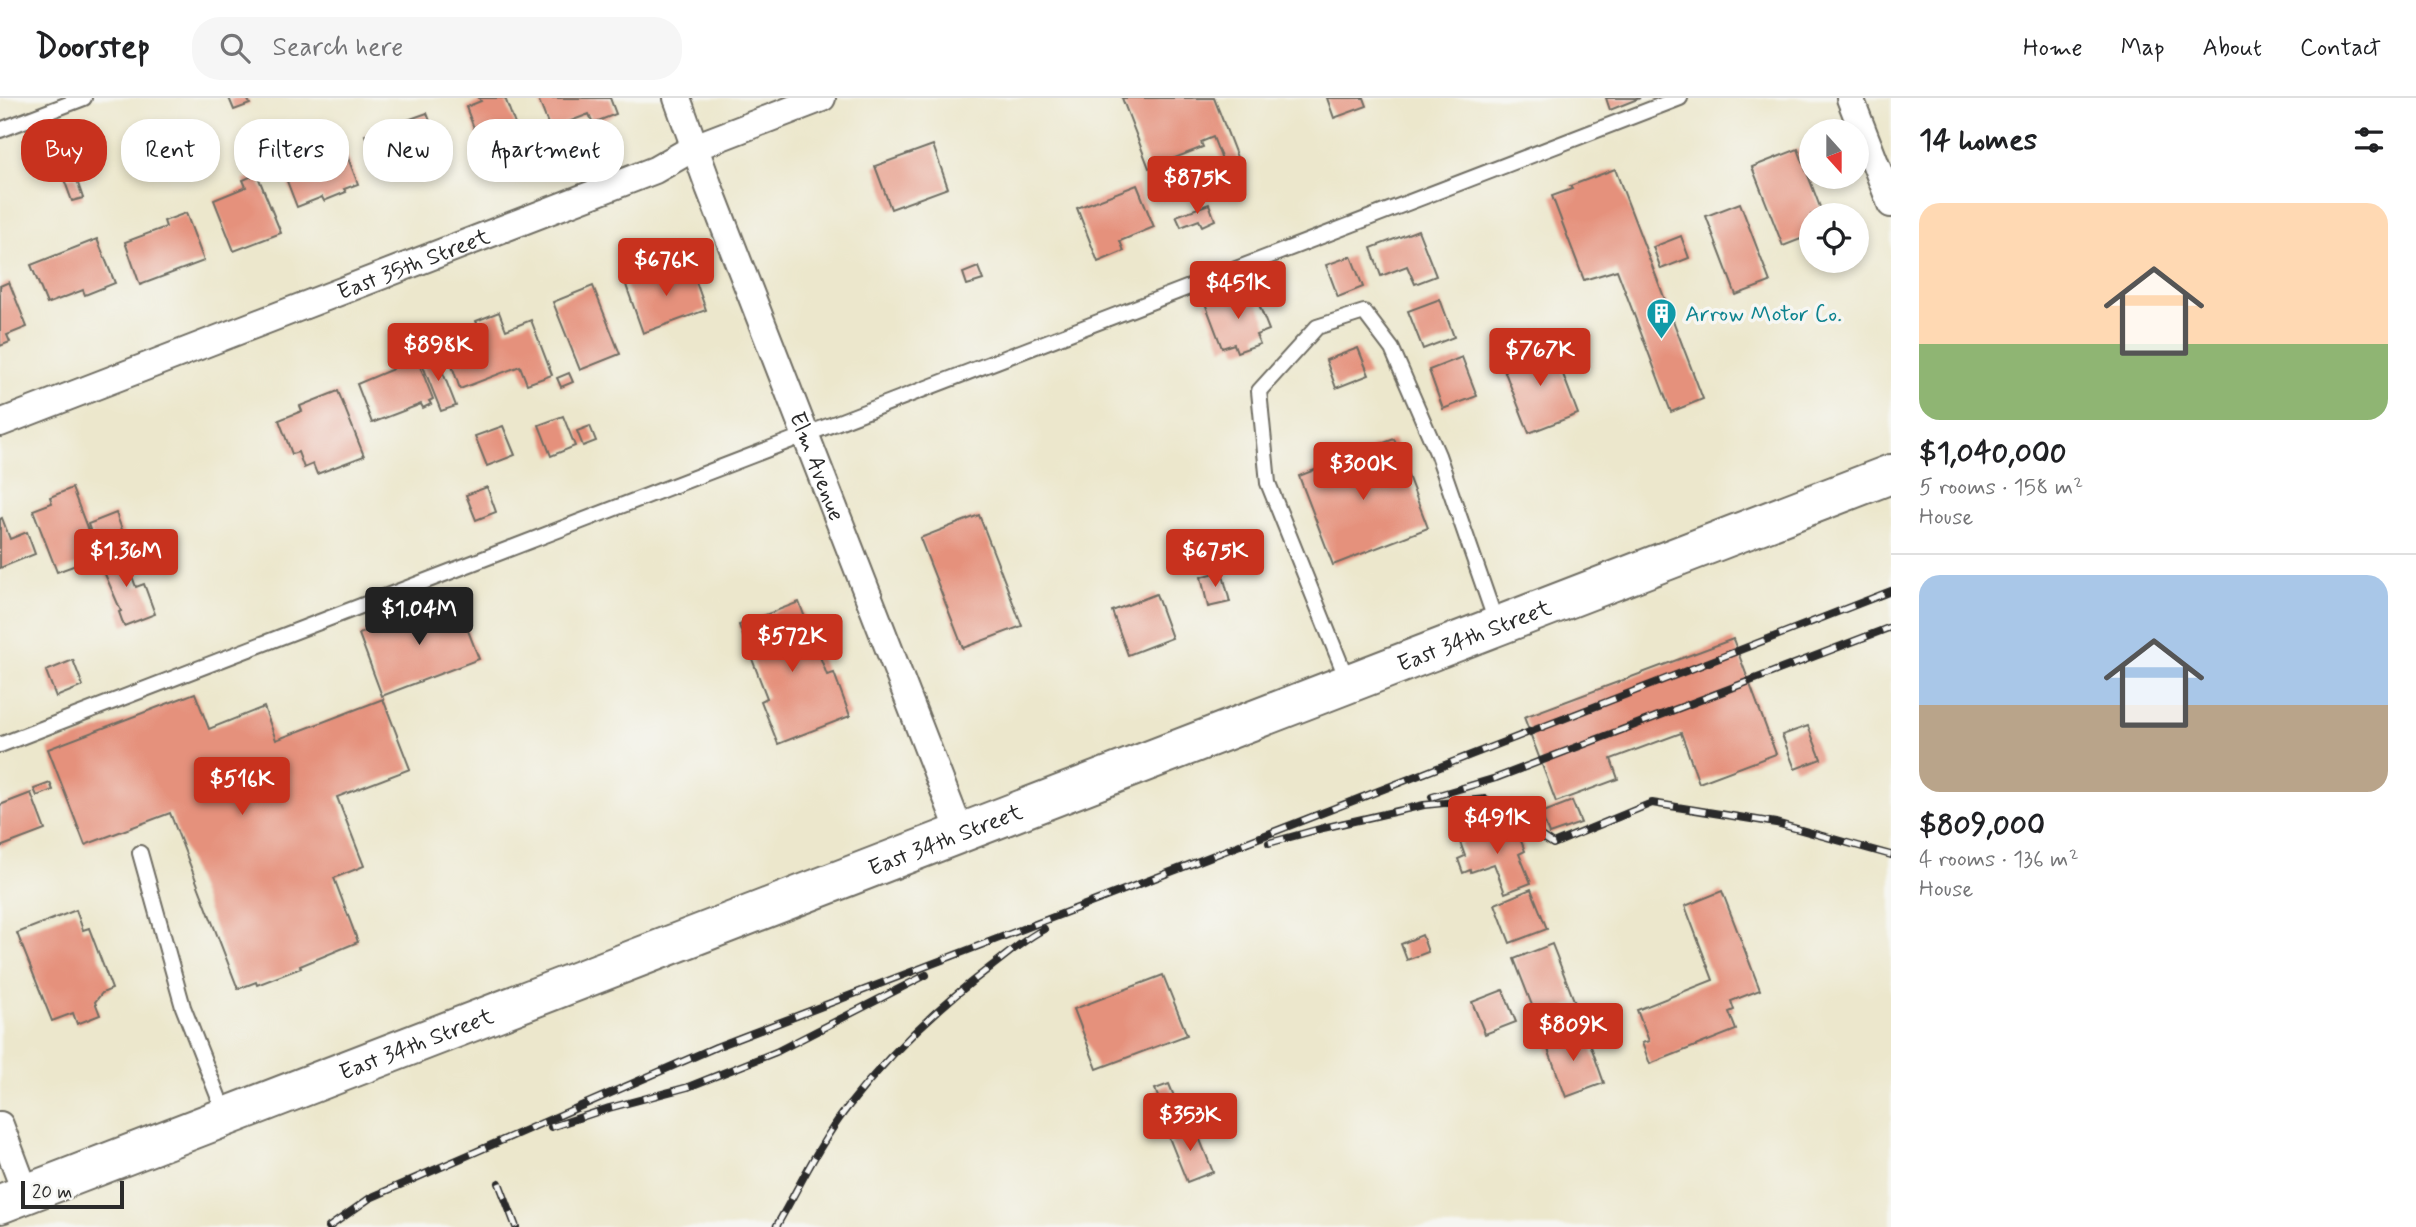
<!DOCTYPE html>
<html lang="en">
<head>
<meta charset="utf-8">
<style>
  :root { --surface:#fff; --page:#f6f6f6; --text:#202124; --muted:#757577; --line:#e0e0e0; --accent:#c8321e }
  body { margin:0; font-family:Mynerve,sans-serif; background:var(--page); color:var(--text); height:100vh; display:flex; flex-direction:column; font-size:26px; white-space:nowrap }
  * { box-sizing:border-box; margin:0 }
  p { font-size:23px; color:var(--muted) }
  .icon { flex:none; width:38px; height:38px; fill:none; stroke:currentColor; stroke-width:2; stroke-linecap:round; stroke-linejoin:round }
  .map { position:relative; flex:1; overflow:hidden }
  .drawer { display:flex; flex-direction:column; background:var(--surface); width:525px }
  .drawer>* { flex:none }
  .hud { position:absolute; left:21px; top:21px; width:665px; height:63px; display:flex; gap:14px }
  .needle { width:46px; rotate:159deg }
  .tools { position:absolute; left:1799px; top:21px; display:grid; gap:14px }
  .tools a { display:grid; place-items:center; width:70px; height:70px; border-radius:50%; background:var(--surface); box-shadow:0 4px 10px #0003; font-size:35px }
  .scale { position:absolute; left:21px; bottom:18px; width:103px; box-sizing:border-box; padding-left:7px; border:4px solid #2b2b2b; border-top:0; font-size:19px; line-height:24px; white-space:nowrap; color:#2b2b2b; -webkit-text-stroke:5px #f6f6f2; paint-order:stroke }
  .price { position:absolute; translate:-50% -60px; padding:0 16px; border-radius:7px; background:var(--accent); color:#fff; font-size:23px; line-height:46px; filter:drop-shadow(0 2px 4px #0008) }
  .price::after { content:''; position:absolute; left:50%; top:42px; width:21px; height:16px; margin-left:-10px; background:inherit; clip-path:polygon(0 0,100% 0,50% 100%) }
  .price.current { background:#222; color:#fff }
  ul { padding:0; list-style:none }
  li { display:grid; align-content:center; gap:14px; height:371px; padding:0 28px }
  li+li { border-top:2px solid var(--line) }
  li span { display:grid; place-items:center; height:217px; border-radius:21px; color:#555 }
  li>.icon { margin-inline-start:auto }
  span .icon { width:126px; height:126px; fill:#fffc; stroke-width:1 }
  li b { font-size:30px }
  h2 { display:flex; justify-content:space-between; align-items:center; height:84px; padding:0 28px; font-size:30px }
  .pill { padding:0 24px; border-radius:28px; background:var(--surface); box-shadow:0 4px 10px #0003; font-size:24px; line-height:63px }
  .pill.current { background:var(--accent); color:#fff }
  header { display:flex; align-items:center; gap:42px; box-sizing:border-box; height:98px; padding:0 35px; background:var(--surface); border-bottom:2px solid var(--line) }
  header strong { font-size:33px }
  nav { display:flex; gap:38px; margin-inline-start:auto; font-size:24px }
  .search { width:490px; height:63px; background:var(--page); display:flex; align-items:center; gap:18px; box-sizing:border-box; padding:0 24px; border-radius:28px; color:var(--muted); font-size:26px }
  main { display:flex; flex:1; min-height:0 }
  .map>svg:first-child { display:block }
</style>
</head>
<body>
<header>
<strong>Doorstep</strong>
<div class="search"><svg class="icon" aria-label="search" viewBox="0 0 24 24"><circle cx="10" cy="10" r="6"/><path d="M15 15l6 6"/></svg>Search here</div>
<nav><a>Home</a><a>Map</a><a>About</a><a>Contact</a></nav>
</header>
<main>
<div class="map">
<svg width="1891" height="1129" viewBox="0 0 1891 1129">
  <rect width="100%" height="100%" fill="#f6f6f2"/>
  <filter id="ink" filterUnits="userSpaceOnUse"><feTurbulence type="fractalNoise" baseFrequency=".0143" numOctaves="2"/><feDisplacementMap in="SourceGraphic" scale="14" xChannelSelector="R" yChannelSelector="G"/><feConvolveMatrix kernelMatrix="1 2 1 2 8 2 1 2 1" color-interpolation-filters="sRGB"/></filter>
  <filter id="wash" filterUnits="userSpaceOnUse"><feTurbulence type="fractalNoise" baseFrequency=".00686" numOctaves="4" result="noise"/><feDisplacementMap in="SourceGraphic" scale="28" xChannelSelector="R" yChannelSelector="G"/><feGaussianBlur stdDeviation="1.57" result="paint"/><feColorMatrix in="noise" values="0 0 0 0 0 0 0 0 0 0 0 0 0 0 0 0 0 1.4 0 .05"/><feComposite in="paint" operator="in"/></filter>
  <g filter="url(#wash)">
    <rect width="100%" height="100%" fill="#ece7cc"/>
    <g id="blocks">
      <g fill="#e5917b">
        <path d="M229,0H247L250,6L234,12Z"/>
        <path d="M479,0H505L522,45L485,59L466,9L481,3Z"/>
        <path d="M538,0H610L616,16L593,25L589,16L550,31Z"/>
        <path d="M1122,0H1214L1238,62L1224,67L1213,39L1201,44L1203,49L1149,70Z"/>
        <path d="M1327,0H1364L1367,8L1334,20Z"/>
        <path d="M1606,0H1640L1610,12Z"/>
        <path d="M427,15L443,58L417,67L416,64L380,77L365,37Z"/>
        <path d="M343,47L358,86L344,91L346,94L324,103L322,99L297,109L282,70Z"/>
        <path d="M933,47L948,90L891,111L875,68Z"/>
        <path d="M1798,51L1823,117H1811V137L1783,148L1752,69Z"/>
        <path d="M1615,71L1703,301L1671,314L1617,172L1584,182L1552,98L1572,91L1570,88Z"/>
        <path d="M257,76L281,135L234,153L214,102L246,89L243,82Z"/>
        <path d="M75,77L83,100L72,103L64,81Z"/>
        <path d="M1137,87L1154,129L1120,143L1124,153L1098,164L1077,110Z"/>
        <path d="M1740,105L1770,184L1736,197L1706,118Z"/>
        <path d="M1209,106L1215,122L1202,128L1199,122L1181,129L1176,118Z"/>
        <path d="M186,115L204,163L140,187L125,144L166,129L164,123Z"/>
        <path d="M1418,132L1436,178L1415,186L1407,168L1381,178L1371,150Z"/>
        <path d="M1681,138L1689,160L1661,171L1653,149Z"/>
        <path d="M97,141L115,185L85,197L83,192L47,206L31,167Z"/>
        <path d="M1351,158L1363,189L1338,199L1326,167Z"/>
        <path d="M689,164L706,212L643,235L626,187Z"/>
        <path d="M978,169L983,182L967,187L963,175Z"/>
        <path d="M9,184L27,229L7,237L10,244L0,248V188Z"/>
        <path d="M593,188L620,256L580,272L553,204Z"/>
        <path d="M1254,194L1269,232L1256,237L1260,246L1237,254L1234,246L1222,250L1205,205L1225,197L1227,204Z"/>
        <path d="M1440,201L1454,239L1423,251L1408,213Z"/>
        <path d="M499,214L506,232L531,222L552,277L527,286L520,268L460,291L446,250L482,237L476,223Z"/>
        <path d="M1573,237L1582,260L1564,267L1556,244Z"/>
        <path d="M1545,244L1549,252L1553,250L1578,316L1529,335L1503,269L1525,261L1522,253Z"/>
        <path d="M1358,250L1369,277L1336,290L1326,262Z"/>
        <path d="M436,257L456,308L441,313L421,263Z"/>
        <path d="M416,258L433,301L429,303L431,306L423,310L421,306L372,325L357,286L393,271L392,268Z"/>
        <path d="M1462,259L1477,298L1443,311L1429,272Z"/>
        <path d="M569,275L573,284L561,289L557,280Z"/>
        <path d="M338,293L364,358L317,376L313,366L304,370L298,354L292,356L279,322L302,313L300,308Z"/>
        <path d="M563,318L575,348L551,358L539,327Z"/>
        <path d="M503,328L515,357L487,368L475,338Z"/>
        <path d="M590,328L596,343L583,348L577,333Z"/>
        <path d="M1394,341L1428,430L1333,467L1299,378Z"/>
        <path d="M487,389L496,414L476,422L466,397Z"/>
        <path d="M72,390L98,459L57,474L33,412L52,405L50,399Z"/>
        <path d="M116,415L127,446L99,457L88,426Z"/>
        <path d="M979,417L1022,528L963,550L920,440Z"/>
        <path d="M2,420L10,441L27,434L35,456L0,470V421Z"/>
        <path d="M122,451L136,489L144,486L155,516L124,528L119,514L121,513L98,460Z"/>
        <path d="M1222,473L1230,504L1208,509L1201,479Z"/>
        <path d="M1156,496L1172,540L1128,557L1112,513Z"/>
        <path d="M455,499L479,561L382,598L359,536Z"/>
        <path d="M799,504L827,577L834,575L850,618L778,646L761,603L767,600L739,527Z"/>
        <path d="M1733,541L1776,656L1699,685L1681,635L1611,661L1618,681L1556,704L1524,619Z"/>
        <path d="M73,562L83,588L56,599L46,573Z"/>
        <path d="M195,595L209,631L264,609L276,642L383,601L410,671L337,699L364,768L334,780L358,844L300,868L301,870L257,887L256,884L238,891L170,715L85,747L48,651Z"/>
        <path d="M1808,628L1821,661L1795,671L1782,637Z"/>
        <path d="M50,685L53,692L37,698L34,691Z"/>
        <path d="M31,695L45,732L0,749V707Z"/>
        <path d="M1572,703L1581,725L1549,736L1541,715Z"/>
        <path d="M1513,723L1525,753L1519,756L1531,785L1505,795L1494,766L1471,774L1470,772L1463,775L1458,761L1465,758L1460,744Z"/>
        <path d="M1531,791L1547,831L1510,845L1495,806Z"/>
        <path d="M1722,793L1760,892L1731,903L1734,912L1729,914L1736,932L1650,966L1642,945L1649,943L1637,912L1713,882L1685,808Z"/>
        <path d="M76,812L83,832L89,830L112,891L102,895L95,904L100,917L77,926L73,915L52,923L17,835Z"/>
        <path d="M1422,837L1428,854L1407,862L1401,846Z"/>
        <path d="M1552,846L1575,905L1537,920L1514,861Z"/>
        <path d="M1163,877L1187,937L1097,971L1074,911Z"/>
        <path d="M1503,892L1516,924L1485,936L1472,904Z"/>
        <path d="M1563,930L1570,947L1588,940L1604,985L1566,999L1543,938Z"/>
        <path d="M1169,986L1185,1025L1165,1033L1159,1019L1161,1018L1159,1014L1163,1012L1155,991Z"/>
        <path d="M1194,1027L1213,1074L1187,1084L1168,1037Z"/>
      </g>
    </g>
  </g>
  <g filter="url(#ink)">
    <use href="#blocks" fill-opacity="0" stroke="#6f6d63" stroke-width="2"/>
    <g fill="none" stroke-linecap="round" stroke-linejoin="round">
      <defs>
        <g id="lane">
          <path d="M0,32L84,0"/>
          <path d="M1348,584L1268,385L1259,293L1317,229L1364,214L1392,251L1438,357L1497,527"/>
          <path d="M0,647L1680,0"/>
          <path d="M140,755L183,909L225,1016"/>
        </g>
        <g id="street">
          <path id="s1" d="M677,0L709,89L961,736"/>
          <path d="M1850,0L1891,106"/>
          <path id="s2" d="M0,325L655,72L695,49L822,0"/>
          <path d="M0,1027L26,1096"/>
        </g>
        <g id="secondary">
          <path id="s3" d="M0,1106L1891,376"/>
        </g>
      </defs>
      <use href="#lane" stroke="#6f6d63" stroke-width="18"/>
      <use href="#street" stroke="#6f6d63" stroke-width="30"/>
      <use href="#secondary" stroke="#6f6d63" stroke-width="42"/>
      <use href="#lane" stroke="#fff" stroke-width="14"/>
      <use href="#street" stroke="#fff" stroke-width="26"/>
      <use href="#secondary" stroke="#fff" stroke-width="38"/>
      <defs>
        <g id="rail">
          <path d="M1432,699L1496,680L1891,529"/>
          <path d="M1269,745L1323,730L1424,707L1486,701L1553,746L1652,705L1776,725L1891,757"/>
          <path d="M551,1029L609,1010L688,989L776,954L926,877"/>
          <path d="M499,1085L516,1129"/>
          <path d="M329,1129L370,1100L716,949L1181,770L1891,493"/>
          <path d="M776,1129C799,1089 819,1046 847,1010C888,957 939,908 992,868C1009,855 1025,841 1044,831"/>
        </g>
      </defs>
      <use href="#rail" stroke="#2b2b2b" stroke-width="8"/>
      <use href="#rail" stroke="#f6f6f2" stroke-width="5" stroke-dasharray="16" stroke-linecap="butt"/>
    </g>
  </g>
  <defs>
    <symbol id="building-pin" viewBox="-11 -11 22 30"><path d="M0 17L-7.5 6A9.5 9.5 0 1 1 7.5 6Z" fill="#0f9aa8" stroke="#f6f6f2"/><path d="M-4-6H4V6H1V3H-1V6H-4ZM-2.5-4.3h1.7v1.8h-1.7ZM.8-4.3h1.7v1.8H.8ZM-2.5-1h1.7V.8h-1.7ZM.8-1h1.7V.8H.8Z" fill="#fff"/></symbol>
  </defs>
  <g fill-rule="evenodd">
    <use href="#building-pin" x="1644" y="198" width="35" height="47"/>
  </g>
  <g text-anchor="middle" stroke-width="7" stroke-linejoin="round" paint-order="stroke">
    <g font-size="23" fill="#2b2b2b" stroke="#f6f6f2">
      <text dy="8" stroke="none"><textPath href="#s2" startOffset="443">East 35th Street</textPath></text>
      <text dy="8" stroke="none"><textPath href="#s1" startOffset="394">Elm Avenue</textPath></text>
      <text dy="8" stroke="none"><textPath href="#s3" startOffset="1580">East 34th Street</textPath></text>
      <text dy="8" stroke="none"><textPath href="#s3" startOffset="1013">East 34th Street</textPath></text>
      <text dy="8" stroke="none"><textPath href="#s3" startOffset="446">East 34th Street</textPath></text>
    </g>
    <g font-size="23" fill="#0d838f" stroke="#f6f6f2" text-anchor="start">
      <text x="1685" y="223">Arrow Motor Co.</text>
    </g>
  </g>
</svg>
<div class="tools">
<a><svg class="needle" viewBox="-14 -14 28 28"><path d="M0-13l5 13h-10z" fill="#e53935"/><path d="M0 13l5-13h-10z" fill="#757577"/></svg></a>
<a><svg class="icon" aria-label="locate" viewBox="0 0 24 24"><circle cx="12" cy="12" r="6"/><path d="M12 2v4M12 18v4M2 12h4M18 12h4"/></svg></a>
</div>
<div class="scale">20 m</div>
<b class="price" style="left:1197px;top:118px">$875K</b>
<b class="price" style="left:666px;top:200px">$676K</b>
<b class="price" style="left:1238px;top:223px">$451K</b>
<b class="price" style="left:438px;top:285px">$898K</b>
<b class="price" style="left:1540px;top:290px">$767K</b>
<b class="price" style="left:1363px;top:404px">$300K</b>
<b class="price" style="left:126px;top:491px">$1.36M</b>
<b class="price" style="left:1215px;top:491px">$675K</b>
<b class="price current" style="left:419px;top:549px">$1.04M</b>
<b class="price" style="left:792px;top:576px">$572K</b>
<b class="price" style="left:242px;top:719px">$516K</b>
<b class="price" style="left:1497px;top:758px">$491K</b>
<b class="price" style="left:1573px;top:965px">$809K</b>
<b class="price" style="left:1190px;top:1055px">$353K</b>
<div class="hud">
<a class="pill current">Buy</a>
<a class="pill">Rent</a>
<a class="pill">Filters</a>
<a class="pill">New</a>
<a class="pill">Apartment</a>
</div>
</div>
<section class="drawer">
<h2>14 homes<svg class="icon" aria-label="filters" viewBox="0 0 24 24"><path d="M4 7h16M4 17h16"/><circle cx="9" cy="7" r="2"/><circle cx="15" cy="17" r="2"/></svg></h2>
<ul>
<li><span style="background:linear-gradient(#ffd9b3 65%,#8fb573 0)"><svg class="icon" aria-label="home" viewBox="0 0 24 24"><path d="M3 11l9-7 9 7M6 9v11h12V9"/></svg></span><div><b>$1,040,000</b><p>5 rooms · 158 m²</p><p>House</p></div></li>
<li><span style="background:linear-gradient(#a9c7e8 60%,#b9a48a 0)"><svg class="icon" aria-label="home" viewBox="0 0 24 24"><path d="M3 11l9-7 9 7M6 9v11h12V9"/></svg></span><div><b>$809,000</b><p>4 rooms · 136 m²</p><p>House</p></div></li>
</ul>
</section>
</main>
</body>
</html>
